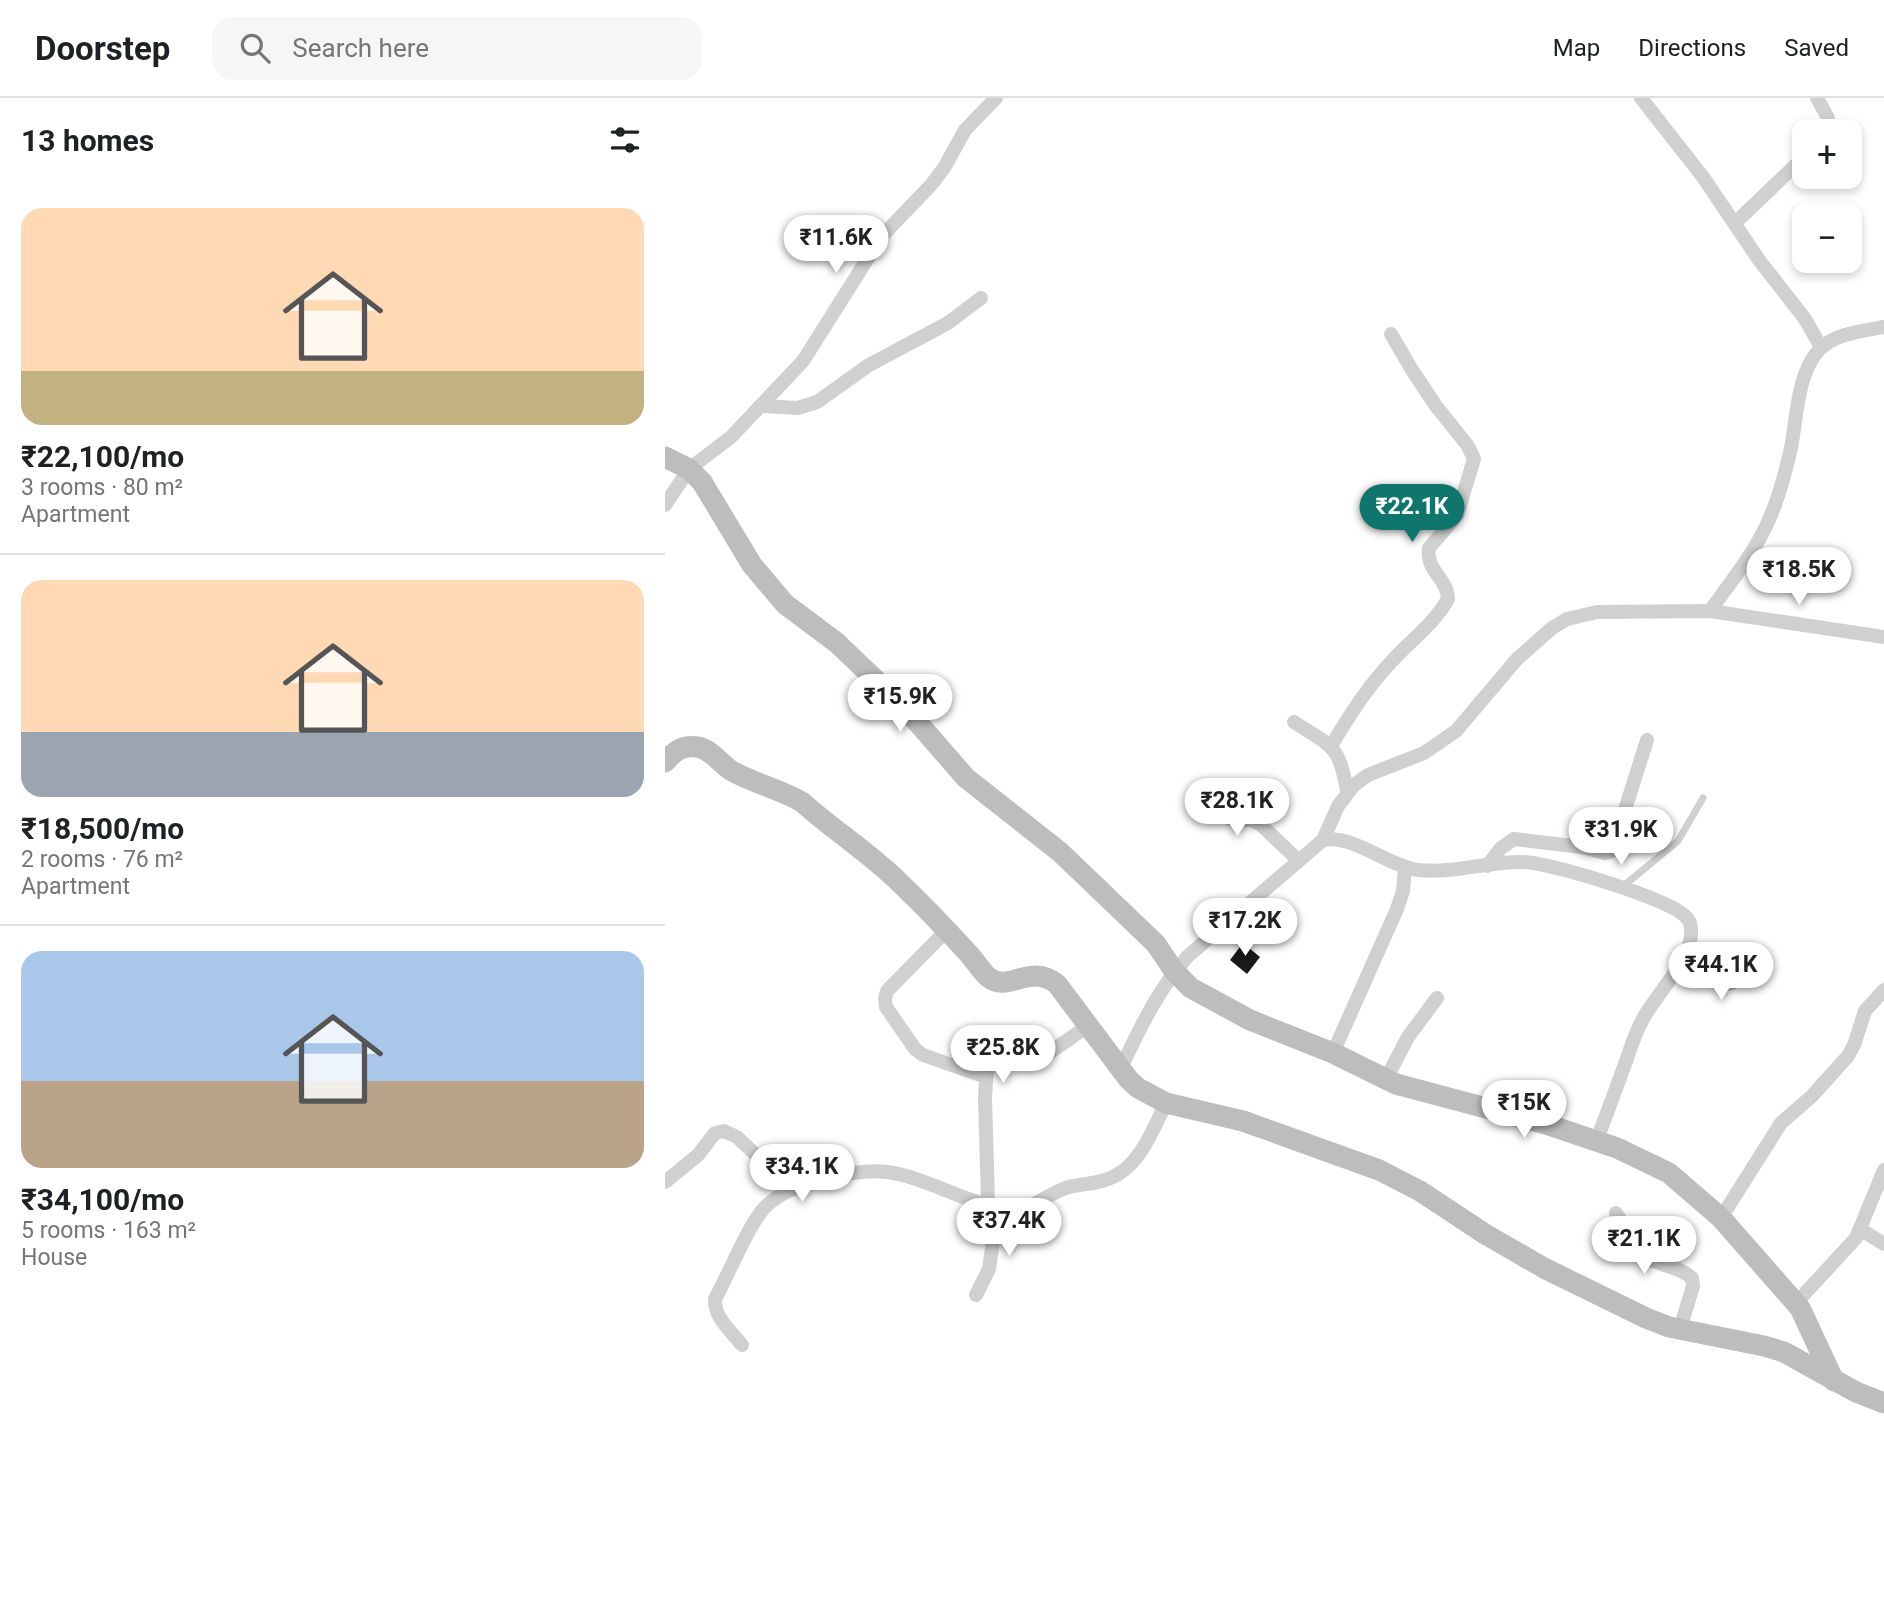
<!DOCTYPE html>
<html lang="en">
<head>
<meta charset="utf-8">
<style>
  :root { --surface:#fff; --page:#f6f6f6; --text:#202124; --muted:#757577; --line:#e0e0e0; --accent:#0f766e }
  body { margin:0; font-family:Roboto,sans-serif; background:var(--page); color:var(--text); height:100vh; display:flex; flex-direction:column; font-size:26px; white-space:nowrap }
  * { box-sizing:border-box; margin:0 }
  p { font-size:23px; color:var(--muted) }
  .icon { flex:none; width:38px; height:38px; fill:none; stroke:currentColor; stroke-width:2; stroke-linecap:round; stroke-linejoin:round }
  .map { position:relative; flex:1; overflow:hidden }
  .side { display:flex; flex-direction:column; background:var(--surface); width:665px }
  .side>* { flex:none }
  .tools { position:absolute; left:1127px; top:21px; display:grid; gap:14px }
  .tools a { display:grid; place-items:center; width:70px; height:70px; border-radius:14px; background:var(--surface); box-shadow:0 4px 10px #0003; font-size:35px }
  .price { position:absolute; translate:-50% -60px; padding:0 16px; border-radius:24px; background:#fff; color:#222; font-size:23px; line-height:46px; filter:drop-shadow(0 2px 4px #0008) }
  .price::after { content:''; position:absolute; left:50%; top:42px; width:21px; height:16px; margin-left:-10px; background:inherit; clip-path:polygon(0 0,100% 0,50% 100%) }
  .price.on { background:var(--accent); color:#fff }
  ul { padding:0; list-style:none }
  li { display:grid; align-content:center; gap:14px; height:371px; padding:0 21px }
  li+li { border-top:2px solid var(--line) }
  li span { display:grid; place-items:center; height:217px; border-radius:21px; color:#555 }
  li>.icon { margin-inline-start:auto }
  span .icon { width:126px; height:126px; fill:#fffc; stroke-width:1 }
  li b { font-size:30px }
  h2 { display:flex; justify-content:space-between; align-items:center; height:84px; padding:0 21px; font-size:30px }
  header { display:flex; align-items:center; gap:42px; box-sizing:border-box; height:98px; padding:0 35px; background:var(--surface); border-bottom:2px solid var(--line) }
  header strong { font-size:33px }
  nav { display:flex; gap:38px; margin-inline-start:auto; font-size:24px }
  .search { width:490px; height:63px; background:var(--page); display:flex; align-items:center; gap:18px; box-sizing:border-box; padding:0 24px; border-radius:21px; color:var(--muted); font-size:26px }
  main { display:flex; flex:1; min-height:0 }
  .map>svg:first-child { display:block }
</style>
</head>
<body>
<header>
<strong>Doorstep</strong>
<div class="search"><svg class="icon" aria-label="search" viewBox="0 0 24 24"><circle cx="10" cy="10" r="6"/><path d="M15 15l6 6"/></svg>Search here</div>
<nav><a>Map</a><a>Directions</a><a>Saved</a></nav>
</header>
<main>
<section class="side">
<h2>13 homes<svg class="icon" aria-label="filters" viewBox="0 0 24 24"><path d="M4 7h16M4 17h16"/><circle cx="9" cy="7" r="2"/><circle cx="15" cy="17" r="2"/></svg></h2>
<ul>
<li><span style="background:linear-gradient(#ffd9b3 75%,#c2b280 0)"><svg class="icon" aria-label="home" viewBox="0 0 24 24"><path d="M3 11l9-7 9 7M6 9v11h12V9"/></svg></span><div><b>₹22,100/mo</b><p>3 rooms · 80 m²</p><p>Apartment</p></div></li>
<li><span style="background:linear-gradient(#ffd9b3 70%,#9aa5b1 0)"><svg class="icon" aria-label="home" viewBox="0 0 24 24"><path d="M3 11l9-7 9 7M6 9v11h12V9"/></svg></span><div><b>₹18,500/mo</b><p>2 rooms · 76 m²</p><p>Apartment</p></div></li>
<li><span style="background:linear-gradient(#a9c7e8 60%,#b9a48a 0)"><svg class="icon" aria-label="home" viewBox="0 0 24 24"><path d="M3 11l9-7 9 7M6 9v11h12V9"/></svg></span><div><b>₹34,100/mo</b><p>5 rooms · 163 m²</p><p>House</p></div></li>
</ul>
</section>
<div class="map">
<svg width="1219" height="1505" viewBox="0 0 1219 1505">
  <rect width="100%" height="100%" fill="#fff"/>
  <path fill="#1a1a1a" d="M578,845L595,859L582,876L565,862Z"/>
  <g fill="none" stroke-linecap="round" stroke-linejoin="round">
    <path stroke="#d0d0d0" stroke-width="7" d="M956,790L1013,743L1038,700"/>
    <g stroke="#d0d0d0" stroke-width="14">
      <path d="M976,0L1038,79L1094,162L1140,221L1156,249"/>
      <path d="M1152,0L1163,20V33"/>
      <path d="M1070,125L1139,59"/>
      <path d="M95,308L133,310L152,304L204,267L283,225L316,200"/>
      <path d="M0,407L24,371L66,339L138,263L217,138L266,87L279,70L300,32L331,0"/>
      <path d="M1045,513C1067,482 1092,452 1106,417C1115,396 1121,372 1126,350C1132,319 1132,276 1154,252C1170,235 1198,233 1219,229"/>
      <path d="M629,624C667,649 674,646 682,693"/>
      <path d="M666,648C684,618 703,588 727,563C746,542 769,526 783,501C783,481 760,472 764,450L792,417L809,361L803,348L771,308L747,272L726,236"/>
      <path d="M544,691L563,720L570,722H586L595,726L633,762"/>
      <path d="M658,742L673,708L689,687L703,677L759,655L791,633L852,561L887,530L902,521L932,514L1045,513L1219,539"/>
      <path d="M822,768L836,750L849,741L917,749L940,755L947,753L982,642"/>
      <path d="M281,833L222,893L220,901L221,909L250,951L258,957L321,979"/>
      <path d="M1014,866L1058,887L1067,885L1091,865"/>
      <path d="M668,955L732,811L738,793L740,769"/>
      <path d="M455,972C474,932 493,891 523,858L658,742C688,736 722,768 753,772C789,776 823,763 859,764C885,765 1002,800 1020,818C1024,821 1026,826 1026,832C1029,858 991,897 979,919C969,936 964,956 957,974C949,997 940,1020 931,1044"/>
      <path d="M721,981L743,939L772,900"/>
      <path d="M0,1084L33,1057L50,1035L59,1033L72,1039L127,1091"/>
      <path d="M323,1105L320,999L322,971L326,964L341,958L367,962L377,960L424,927"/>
      <path d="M951,1115L976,1156C990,1168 1013,1167 1027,1180L1028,1188L1015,1231"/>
      <path d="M1056,1120L1116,1025L1147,998L1183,958L1189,947L1200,913L1219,892"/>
      <path d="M1195,1131L1219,1146"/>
      <path d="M311,1197L324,1171L333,1108"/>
      <path d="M1131,1205L1191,1140L1219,1072"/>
      <path d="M77,1247C66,1233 49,1220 50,1201C63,1178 84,1125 101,1108C116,1094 134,1088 153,1083C175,1077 200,1071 222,1074C263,1079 309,1111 350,1111C369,1111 385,1094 404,1089C416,1086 428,1086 440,1082C474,1072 487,1033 501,1005"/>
    </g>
    <g stroke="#bdbdbd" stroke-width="21">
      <path d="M0,359L24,371L37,384L87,467L120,506L172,545L240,610L301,680L395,754L491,846L509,873L526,890L585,922L668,955L731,986L881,1026L952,1050L1004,1075L1056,1120L1135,1210L1169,1283"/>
      <path d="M0,664C9,653 18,647 32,649C47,651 55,666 67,673C90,686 115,691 137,704C168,732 206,756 235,785C258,807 281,831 302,854C310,862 315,872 323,879C344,896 364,864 392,886L464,982L473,990L501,1005L578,1023L714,1072L755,1093L820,1136L879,1170L981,1220L1004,1229L1099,1248L1119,1254L1191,1294L1219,1305"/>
    </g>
  </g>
</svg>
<div class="tools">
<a>+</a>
<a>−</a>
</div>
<b class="price" style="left:171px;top:177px">₹11.6K</b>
<b class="price on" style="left:747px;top:446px">₹22.1K</b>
<b class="price" style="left:1134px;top:509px">₹18.5K</b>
<b class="price" style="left:235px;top:636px">₹15.9K</b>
<b class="price" style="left:572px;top:740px">₹28.1K</b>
<b class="price" style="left:956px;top:769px">₹31.9K</b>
<b class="price" style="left:580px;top:860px">₹17.2K</b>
<b class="price" style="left:1056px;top:904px">₹44.1K</b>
<b class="price" style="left:338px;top:987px">₹25.8K</b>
<b class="price" style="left:859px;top:1042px">₹15K</b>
<b class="price" style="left:137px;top:1106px">₹34.1K</b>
<b class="price" style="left:344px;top:1160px">₹37.4K</b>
<b class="price" style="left:979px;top:1178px">₹21.1K</b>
</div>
</main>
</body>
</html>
